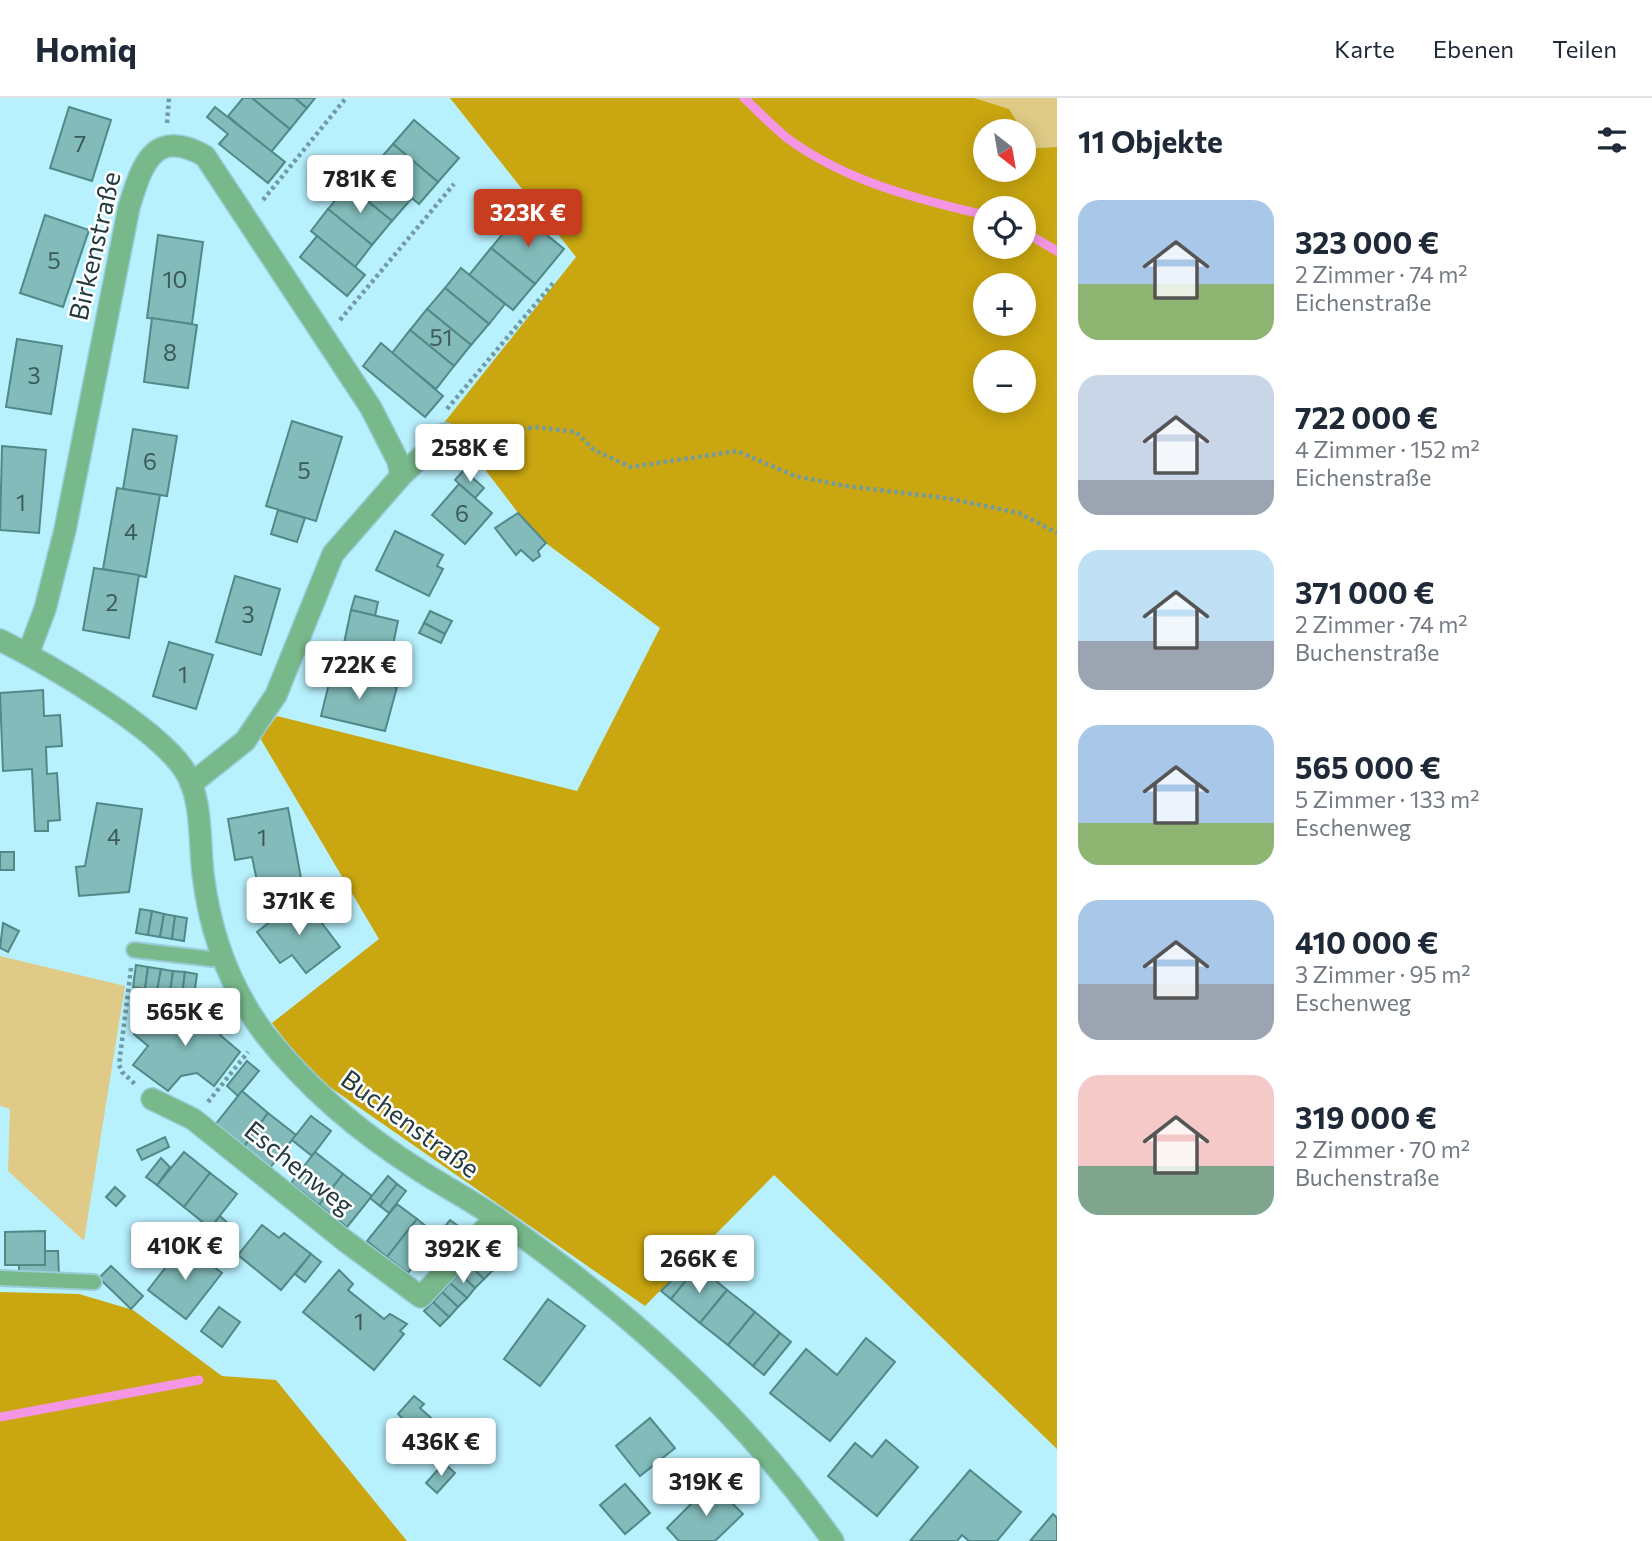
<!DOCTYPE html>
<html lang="de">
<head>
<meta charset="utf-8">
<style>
  :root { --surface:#fff; --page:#f2f2f3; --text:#1f2937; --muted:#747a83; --line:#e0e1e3; --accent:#c73d20 }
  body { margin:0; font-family:Commissioner,sans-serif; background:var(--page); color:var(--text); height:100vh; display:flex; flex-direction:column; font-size:26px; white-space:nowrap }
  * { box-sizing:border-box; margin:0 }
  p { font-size:23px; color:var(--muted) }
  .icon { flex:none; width:38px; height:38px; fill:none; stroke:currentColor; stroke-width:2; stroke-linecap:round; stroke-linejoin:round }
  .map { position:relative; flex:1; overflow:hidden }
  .details { display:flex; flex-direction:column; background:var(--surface); width:595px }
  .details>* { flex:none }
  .needle { width:46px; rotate:149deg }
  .tools { position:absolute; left:973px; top:21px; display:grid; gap:14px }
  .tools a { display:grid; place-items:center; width:63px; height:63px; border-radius:50%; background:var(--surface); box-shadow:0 4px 18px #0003; font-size:35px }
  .price { position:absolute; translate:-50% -60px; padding:0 16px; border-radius:7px; background:#fff; color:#222; font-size:23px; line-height:46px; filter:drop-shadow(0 2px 4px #0008) }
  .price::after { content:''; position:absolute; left:50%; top:42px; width:21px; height:16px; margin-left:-10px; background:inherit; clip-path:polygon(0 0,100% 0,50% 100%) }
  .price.current { background:var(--accent); color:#fff }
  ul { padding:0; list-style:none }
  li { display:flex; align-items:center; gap:21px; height:175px; padding:0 21px }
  li span { display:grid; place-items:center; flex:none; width:196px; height:140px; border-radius:21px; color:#555 }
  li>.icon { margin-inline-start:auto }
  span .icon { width:84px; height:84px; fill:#fffc; stroke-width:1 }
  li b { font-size:30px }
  h2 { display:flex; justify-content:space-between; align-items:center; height:84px; padding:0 21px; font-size:30px }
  header { display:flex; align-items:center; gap:42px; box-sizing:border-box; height:98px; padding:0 35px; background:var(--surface); border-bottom:2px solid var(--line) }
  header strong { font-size:33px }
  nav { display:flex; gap:38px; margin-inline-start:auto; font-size:24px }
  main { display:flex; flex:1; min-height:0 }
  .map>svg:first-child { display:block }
</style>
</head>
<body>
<header>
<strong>Homiq</strong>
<nav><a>Karte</a><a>Ebenen</a><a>Teilen</a></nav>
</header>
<main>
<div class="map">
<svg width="1057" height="1443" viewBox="0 0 1057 1443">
  <rect width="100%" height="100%" fill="#b8f1fe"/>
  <g fill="#dfcb87">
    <path d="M974,0H1057V49L1034,50L1009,12Z"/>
    <path d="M0,858L125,888L84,1143L8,1073L10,1011L0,1008Z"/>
  </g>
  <g fill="#caa710" fill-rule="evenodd">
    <path d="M450,0H974L1009,11L1023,33H985V72H1024V34L1034,50L1057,49V1351L774,1077L645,1208L311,976L272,925L379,841L260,640L277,618L577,693L660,530L535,437L457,335L443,326L576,159ZM985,110H1024V149H985ZM985,187H1024V226H985ZM985,264H1024V303H985Z"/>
    <path d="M0,1194L79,1196L133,1212L222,1278L276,1282L407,1443H0Z"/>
  </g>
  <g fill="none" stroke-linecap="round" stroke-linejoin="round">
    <g stroke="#f496e4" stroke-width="9">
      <path d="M744,0C758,13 772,28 787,40C845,83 916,101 985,117"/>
      <path d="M1024,134L1057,153"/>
      <path d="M0,1319L199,1282"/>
    </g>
  </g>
  <g fill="#82bbba" stroke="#518988" stroke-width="2">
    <path d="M243,0H252L290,31L271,54L228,18Z"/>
    <path d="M252,0H295L307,10L290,31Z"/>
    <path d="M295,0H315L307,10Z"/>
    <path d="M69,9L111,22L92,83L50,70Z"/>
    <path d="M215,9L285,64L268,85L219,46L228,36L207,19Z"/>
    <path d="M414,22L459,60L438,84L393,46Z"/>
    <path d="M393,46L438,84L419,106L374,68Z"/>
    <path d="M368,63L412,100L392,123L348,87Z"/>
    <path d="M348,87L392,123L372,147L328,111Z"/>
    <path d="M328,111L372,147L355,169L311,133Z"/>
    <path d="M520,115L564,151L535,186L491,150Z"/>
    <path d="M45,117L89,132L63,209L20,195Z"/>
    <path d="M158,137L203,144L192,226L147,220Z"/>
    <path d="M317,138L365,177L347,198L300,159Z"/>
    <path d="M491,150L535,186L513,212L469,177Z"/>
    <path d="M461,170L505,206L489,226L445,190Z"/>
    <path d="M445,190L489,226L471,247L427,211Z"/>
    <path d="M427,211L471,247L454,268L410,232Z"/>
    <path d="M152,220L197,227L188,290L144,284Z"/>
    <path d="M410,232L454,268L436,291L392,255Z"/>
    <path d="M17,241L62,248L51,316L6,309Z"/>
    <path d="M381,245L443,298L425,319L363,268Z"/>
    <path d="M292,323L342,339L316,423L266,408Z"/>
    <path d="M133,331L177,338L167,398L123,391Z"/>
    <path d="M2,348L46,352L39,435L0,432Z"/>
    <path d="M464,372L484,390L475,400L455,382Z"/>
    <path d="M459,386L492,415L465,446L432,417Z"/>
    <path d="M117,390L160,397L146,479L103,471Z"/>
    <path d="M278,412L305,420L297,444L271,436Z"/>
    <path d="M518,415L546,445L538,453L540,458L533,463L521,452L516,457L495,430Z"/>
    <path d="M395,433L443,457L437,468L443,471L429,498L376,472Z"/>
    <path d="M94,470L139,477L129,540L83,532Z"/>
    <path d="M235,478L280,491L261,557L216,544Z"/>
    <path d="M355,498L378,504L375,518L351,512Z"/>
    <path d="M351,512L398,523L390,561L343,550Z"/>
    <path d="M430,513L452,523L445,536L424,525Z"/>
    <path d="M424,525L445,536L441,545L419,535Z"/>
    <path d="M169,544L213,557L196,611L153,598Z"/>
    <path d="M332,573L397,589L385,633L321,618Z"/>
    <path d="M43,592L44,618L60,617L62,648L46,649L47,676L57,675L60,722L48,723V733H35L32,671L3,673L0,595Z"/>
    <path d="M97,705L142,711L129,794L79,798L76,769L85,768Z"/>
    <path d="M288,710L301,780L258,788L252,759L235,762L228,721Z"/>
    <rect x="0" y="754" width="14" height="18"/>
    <path d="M302,799L340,849L306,875L292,857L280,865L257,834Z"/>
    <path d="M140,811L152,813L148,837L136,835Z"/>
    <path d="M152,813L164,816L160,839L148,837Z"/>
    <path d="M164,816L175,818L172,841L160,839Z"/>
    <path d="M175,818L187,820L184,843L172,841Z"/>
    <path d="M3,825L19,833L8,854L0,850Z"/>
    <path d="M136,867L148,869L145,891L133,889Z"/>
    <path d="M148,869L161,871L157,893L145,891Z"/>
    <path d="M161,871L173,873L170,895L157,893Z"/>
    <path d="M173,873L185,874L182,897L170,895Z"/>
    <path d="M185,874L197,876L194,898L182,897Z"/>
    <path d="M201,906L229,927L220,937L240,954L214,988L197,975L181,978L168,993L133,967L148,948L134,936L155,910L169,922L190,919Z"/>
    <path d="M247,963L259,973L238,998L227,988Z"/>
    <path d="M242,993L268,1015L243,1050L215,1027Z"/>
    <path d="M268,1015L296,1037L269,1071L243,1050Z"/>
    <path d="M311,1018L331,1033L312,1058L292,1042Z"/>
    <path d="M165,1039L169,1049L142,1062L137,1052Z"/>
    <path d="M184,1054L210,1075L184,1109L157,1087Z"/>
    <path d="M315,1054L343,1076L319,1107L291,1085Z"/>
    <path d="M161,1060L170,1069L157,1087L146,1079Z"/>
    <path d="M210,1075L237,1096L210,1130L184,1109Z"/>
    <path d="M343,1076L372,1098L347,1129L319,1107Z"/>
    <path d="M388,1078L397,1086L380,1108L370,1100Z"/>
    <path d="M397,1086L406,1093L389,1115L380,1108Z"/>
    <path d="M115,1089L125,1098L116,1108L106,1099Z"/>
    <path d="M397,1106L417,1121L387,1159L367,1143Z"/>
    <path d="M220,1118L230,1127L210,1150L201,1142Z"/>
    <path d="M417,1121L437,1137L408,1175L387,1159Z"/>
    <path d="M450,1122L461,1130L442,1154L431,1145Z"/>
    <path d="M262,1127L279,1140L284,1135L311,1156L281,1192L238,1157Z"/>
    <path d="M45,1133V1167H5V1134Z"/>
    <path d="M184,1146L222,1175L186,1221L148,1192Z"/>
    <path d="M486,1147L502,1162L493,1172L477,1157Z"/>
    <path d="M45,1153H58L59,1178L19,1179V1167H45Z"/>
    <path d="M311,1156L321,1164L305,1184L295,1176Z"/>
    <path d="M477,1157L493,1172L484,1181L468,1166Z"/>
    <path d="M692,1162L698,1168L671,1201L661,1193Z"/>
    <path d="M468,1166L484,1181L475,1190L459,1175Z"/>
    <path d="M111,1168L143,1198L131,1211L99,1180Z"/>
    <path d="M698,1168L727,1192L700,1225L671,1201Z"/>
    <path d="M339,1172L353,1186L348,1192L384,1221L390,1216L407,1226L400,1233L404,1236L374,1272L303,1214Z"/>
    <path d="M459,1175L475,1190L467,1200L450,1185Z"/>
    <path d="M450,1185L467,1200L458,1209L442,1194Z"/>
    <path d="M727,1192L755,1214L728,1247L700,1225Z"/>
    <path d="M442,1194L458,1209L449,1219L433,1204Z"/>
    <path d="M548,1201L585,1228L540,1288L504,1261Z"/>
    <path d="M433,1204L449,1219L440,1228L424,1213Z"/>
    <path d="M219,1209L240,1224L222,1249L201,1233Z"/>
    <path d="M755,1214L780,1235L753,1268L728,1247Z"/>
    <path d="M780,1235L791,1244L764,1277L753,1268Z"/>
    <path d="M866,1240L895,1264L830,1343L770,1295L806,1251L837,1277Z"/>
    <path d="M414,1298L424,1306L420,1310L448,1335L423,1362L394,1337L406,1324L398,1316Z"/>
    <path d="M650,1320L675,1350L640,1378L616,1348Z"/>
    <path d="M886,1342L918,1369L877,1418L828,1378L855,1345L872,1359Z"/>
    <path d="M444,1365L455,1375L437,1395L426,1385Z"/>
    <path d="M970,1372L1021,1414L997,1443H969L962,1437L957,1443H910Z"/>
    <path d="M712,1385L743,1416L715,1443H679L667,1430Z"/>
    <path d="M625,1386L650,1415L625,1436L600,1407Z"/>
    <path d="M1053,1416L1057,1420V1443H1030Z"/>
  </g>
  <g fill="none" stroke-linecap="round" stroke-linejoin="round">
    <defs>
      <g id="lane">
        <path d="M134,852L212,861L221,859"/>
        <path d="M0,1180L94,1184"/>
      </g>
      <g id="street">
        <path d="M0,542C48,566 153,627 183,670C203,698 199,743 203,776C210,834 228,887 264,935C307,990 363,1037 422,1074C447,1090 474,1104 498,1121C627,1212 742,1313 833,1443"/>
        <path d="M28,556L45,511L65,432L129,109C142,67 153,29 205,58L371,310L398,363L401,378"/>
        <path d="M191,686L245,643L276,597L333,456L401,378L445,336"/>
        <path d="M152,1001L193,1021L344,1142L421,1199L496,1119"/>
      </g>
    </defs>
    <use href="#lane" stroke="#9accd8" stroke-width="18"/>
    <use href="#street" stroke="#9accd8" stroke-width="24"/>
    <g stroke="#729ba4" stroke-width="4.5" stroke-dasharray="3.5 3.5" stroke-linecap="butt">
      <path d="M167,25L169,0"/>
      <path d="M263,102L346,0"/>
      <path d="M340,222L454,86"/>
      <path d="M447,311L554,184"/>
      <path d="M467,328L495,336L535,329L576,334L594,352L631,369L737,353L795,378L845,388L946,400L1019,415L1057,435"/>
      <path d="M131,870L119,967L122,974L136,987"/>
      <path d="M208,1004L248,954"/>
    </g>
    <use href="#lane" stroke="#78b98c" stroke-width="14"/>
    <use href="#street" stroke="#78b98c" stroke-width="21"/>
  </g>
  <g text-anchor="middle" stroke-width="5" stroke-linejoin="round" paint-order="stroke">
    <g font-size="23" fill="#3b5a5e">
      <text x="80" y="54">7</text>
      <text x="54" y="171">5</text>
      <text x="175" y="190">10</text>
      <text x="441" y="248">51</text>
      <text x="170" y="263">8</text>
      <text x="34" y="286">3</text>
      <text x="150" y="372">6</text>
      <text x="304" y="381">5</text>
      <text x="21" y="413">1</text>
      <text x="462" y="424">6</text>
      <text x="131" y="442">4</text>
      <text x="112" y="513">2</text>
      <text x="248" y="525">3</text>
      <text x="183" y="585">1</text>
      <text x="114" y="747">4</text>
      <text x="262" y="748">1</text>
      <text x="359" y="1232">1</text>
    </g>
    <g font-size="26" fill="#233a3f" stroke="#fff">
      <text transform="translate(95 148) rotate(-77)" y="9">Birkenstraße</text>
      <text transform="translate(410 1026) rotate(36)" y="9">Buchenstraße</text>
      <text transform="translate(299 1070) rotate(39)" y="9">Eschenweg</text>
    </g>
  </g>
</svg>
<div class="tools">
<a><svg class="needle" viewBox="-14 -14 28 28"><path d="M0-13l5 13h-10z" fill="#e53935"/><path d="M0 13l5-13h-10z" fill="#747a83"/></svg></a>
<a><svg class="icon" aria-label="locate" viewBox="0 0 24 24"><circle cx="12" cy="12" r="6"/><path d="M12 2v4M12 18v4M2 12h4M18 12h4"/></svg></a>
<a>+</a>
<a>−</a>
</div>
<b class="price" style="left:360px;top:117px">781K €</b>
<b class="price current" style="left:528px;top:151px">323K €</b>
<b class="price" style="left:470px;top:386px">258K €</b>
<b class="price" style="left:359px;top:603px">722K €</b>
<b class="price" style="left:299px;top:839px">371K €</b>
<b class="price" style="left:185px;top:950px">565K €</b>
<b class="price" style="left:185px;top:1184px">410K €</b>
<b class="price" style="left:463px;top:1187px">392K €</b>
<b class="price" style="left:699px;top:1197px">266K €</b>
<b class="price" style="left:441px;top:1380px">436K €</b>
<b class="price" style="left:706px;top:1420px">319K €</b>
</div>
<section class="details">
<h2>11 Objekte<svg class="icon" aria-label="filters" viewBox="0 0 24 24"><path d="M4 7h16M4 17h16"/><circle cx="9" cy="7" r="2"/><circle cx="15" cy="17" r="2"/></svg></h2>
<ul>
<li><span style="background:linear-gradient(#a9c7e8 60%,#8fb573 0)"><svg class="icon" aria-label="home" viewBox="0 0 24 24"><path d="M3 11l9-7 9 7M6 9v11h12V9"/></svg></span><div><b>323 000 €</b><p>2 Zimmer · 74 m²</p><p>Eichenstraße</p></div></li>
<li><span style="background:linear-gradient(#c9d6e8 75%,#9aa5b1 0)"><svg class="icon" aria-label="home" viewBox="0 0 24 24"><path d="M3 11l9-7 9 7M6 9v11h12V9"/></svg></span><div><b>722 000 €</b><p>4 Zimmer · 152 m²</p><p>Eichenstraße</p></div></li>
<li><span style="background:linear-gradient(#bfe0f5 65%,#9aa5b1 0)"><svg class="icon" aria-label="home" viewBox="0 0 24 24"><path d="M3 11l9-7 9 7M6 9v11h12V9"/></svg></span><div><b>371 000 €</b><p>2 Zimmer · 74 m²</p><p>Buchenstraße</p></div></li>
<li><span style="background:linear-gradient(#a9c7e8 70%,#8fb573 0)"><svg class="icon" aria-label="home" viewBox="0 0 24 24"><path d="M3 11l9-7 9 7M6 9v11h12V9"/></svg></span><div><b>565 000 €</b><p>5 Zimmer · 133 m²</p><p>Eschenweg</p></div></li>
<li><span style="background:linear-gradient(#a9c7e8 60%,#9aa5b1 0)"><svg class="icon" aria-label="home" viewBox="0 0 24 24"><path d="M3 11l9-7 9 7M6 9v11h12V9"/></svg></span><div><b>410 000 €</b><p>3 Zimmer · 95 m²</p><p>Eschenweg</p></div></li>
<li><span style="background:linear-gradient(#f6c9c9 65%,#7fa58c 0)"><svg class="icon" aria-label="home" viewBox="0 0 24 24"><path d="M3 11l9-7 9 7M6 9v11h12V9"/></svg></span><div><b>319 000 €</b><p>2 Zimmer · 70 m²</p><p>Buchenstraße</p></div></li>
</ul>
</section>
</main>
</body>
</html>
